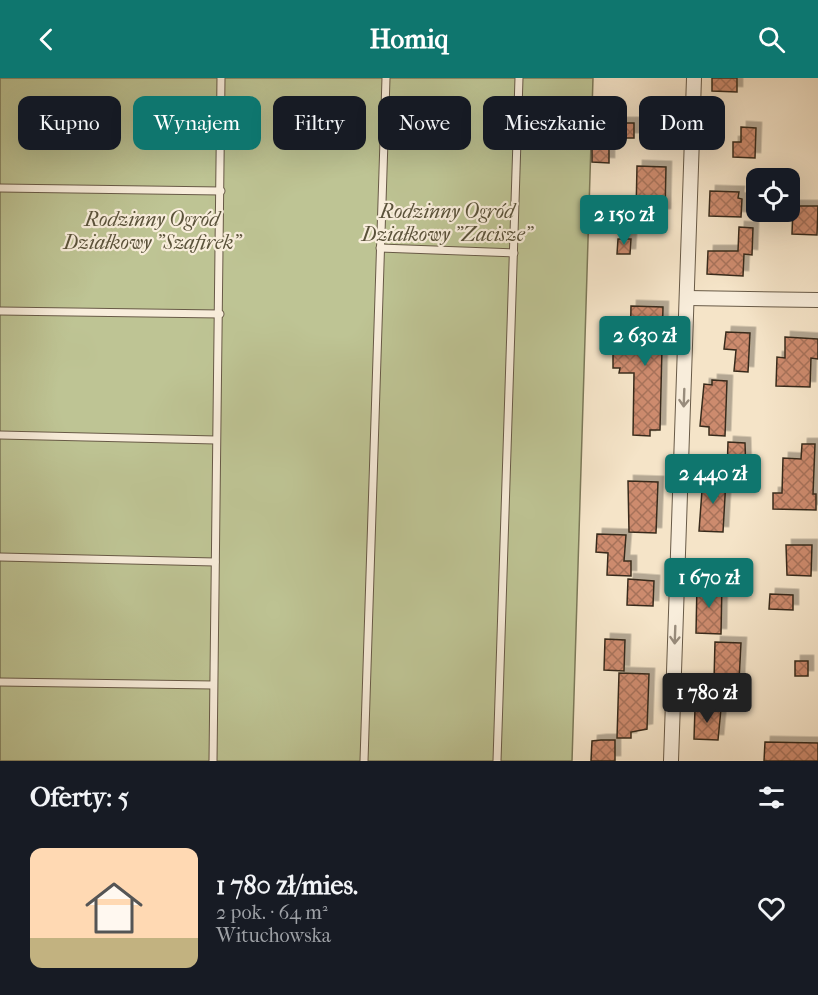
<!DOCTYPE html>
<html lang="pl">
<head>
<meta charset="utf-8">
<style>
  :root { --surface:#171b24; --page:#242831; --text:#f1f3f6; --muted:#9ea1a6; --accent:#0f766e }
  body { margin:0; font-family:"IM FELL French Canon",serif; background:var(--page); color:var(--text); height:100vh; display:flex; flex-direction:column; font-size:22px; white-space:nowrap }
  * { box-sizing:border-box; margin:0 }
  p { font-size:20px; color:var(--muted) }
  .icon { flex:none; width:33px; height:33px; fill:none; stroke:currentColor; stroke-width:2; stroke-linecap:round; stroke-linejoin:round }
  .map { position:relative; height:683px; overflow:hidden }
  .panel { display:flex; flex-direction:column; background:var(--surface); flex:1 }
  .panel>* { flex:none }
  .guide { position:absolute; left:18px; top:18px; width:783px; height:54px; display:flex; gap:12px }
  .tools { position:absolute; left:746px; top:90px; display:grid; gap:12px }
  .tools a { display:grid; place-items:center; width:54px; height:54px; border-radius:12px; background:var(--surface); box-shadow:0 6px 24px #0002; font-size:30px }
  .price { position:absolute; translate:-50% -51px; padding:0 14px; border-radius:6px; background:var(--accent); color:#fff; font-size:20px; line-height:39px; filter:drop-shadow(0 2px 3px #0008) }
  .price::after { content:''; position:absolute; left:50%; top:36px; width:18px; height:14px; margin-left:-9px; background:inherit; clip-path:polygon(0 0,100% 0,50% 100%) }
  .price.on { background:#222; color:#fff }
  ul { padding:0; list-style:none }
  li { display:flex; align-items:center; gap:18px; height:150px; padding:0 30px }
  li span { display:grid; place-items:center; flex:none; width:168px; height:120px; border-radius:12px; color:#555 }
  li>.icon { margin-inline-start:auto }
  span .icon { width:72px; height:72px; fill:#fffc; stroke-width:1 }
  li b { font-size:26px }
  h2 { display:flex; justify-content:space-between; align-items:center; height:72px; padding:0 30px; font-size:26px }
  .chip { padding:0 21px; border-radius:12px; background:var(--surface); box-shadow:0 6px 24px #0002; font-size:21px; line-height:54px }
  .chip.on { background:var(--accent); color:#fff }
  header { display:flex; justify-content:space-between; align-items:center; height:78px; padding:0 30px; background:var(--accent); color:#fff; font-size:27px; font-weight:700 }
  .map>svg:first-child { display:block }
</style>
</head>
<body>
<header><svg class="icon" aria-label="back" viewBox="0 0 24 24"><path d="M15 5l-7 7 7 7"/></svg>Homiq<svg class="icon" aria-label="search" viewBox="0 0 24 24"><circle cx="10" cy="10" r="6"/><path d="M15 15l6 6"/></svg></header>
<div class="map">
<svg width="818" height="683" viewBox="0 0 818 683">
  <defs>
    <pattern id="building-cross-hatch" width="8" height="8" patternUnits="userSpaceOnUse" patternTransform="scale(1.5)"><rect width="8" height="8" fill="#cd8b6e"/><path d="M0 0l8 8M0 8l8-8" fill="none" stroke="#a7725a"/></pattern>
    <filter id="shadow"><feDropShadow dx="5.5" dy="-5.5" stdDeviation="0" flood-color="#0004"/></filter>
  </defs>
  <rect width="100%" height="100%" fill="#f5e4c8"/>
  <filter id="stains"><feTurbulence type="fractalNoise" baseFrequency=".00333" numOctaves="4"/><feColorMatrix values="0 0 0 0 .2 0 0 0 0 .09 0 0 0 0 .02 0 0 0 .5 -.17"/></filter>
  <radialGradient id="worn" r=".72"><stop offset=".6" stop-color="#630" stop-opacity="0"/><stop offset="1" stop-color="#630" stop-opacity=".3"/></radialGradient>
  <path fill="#bec494" stroke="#7c7858" stroke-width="1.5" d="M0,0H593L572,683H0Z"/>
  <g fill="url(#building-cross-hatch)" stroke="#392c1c" stroke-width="1.5" filter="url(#shadow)">
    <path d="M712,0H737V14L712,13Z"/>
    <rect x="621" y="45" width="13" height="15"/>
    <path d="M741,49L756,50L755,80L733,79V64H741Z"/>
    <path d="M592,59L609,60V85L592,84Z"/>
    <path d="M637,88L666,89L665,136L636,135Z"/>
    <path d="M710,113L739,114L738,120L742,121L741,139L709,138Z"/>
    <path d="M793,128H818L817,157L792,156Z"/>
    <path d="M739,149L753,150L752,177L744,176L743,198L707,196L708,173H738Z"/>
    <path d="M618,161H631L630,176H617Z"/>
    <path d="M631,228L663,229L660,352H650V358L633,357L634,295H619L620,290H613V274L630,275Z"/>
    <path d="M726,254L750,255L748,294L734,293L736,272L724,271Z"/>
    <path d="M785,259L818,261V281L811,280L810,309L776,308L777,279L785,280Z"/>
    <path d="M712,302L727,303L725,358L709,357V349L700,348L704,306L712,307Z"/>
    <path d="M728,364L745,365L746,395H727Z"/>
    <path d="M802,366H815L813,416H816V432L773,431V415H782L783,380L801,381Z"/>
    <path d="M703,399L726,401L723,454L699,453Z"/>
    <path d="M628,403L658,404L656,455L629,454Z"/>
    <path d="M597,456L626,457L624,483H631V498L607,497L608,475L596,474Z"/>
    <path d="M786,467H812L811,498L787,497Z"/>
    <path d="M628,501L654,503L653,528L627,527Z"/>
    <path d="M697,505L722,506L721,556L696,555Z"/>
    <path d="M770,516L793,517V532L769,531Z"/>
    <path d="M605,561L625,562L624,593L604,592Z"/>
    <path d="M715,564L741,565L739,603L714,602Z"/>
    <rect x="795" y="583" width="13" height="15"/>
    <path d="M619,595L649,596L647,651L631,654V660H617Z"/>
    <path d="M695,630L721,631L718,662L694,661Z"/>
    <path d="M601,662H615V683H591L592,663Z"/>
    <path d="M765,664L818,665V683H764Z"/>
  </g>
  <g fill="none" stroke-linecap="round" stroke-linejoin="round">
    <defs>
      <g id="service">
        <path d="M0,110L221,113"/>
        <path d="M380,170L514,175"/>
        <path d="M0,233L220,236"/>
        <path d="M0,357L216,362"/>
        <path d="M0,479L215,484"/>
        <path d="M0,604L213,607"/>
        <path d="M213,683L221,0"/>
        <path d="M364,683L386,0"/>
        <path d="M497,683L519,0"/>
      </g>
      <g id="minor">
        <path d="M688,220L818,222"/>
        <path d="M671,683L694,0"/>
      </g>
    </defs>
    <use href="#service" stroke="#685a47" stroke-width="9"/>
    <use href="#minor" stroke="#685a47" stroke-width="16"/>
    <use href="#service" stroke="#f8eddb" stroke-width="7"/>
    <use href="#minor" stroke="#f8eddb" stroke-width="14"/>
  </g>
  <defs><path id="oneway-shaft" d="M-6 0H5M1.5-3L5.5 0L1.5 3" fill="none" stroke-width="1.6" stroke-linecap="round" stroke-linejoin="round" transform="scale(1.5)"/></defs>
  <g stroke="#988c7c">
    <use href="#oneway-shaft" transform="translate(684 320) rotate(92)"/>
    <use href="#oneway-shaft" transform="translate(675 557) rotate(92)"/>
  </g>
  <g text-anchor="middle" stroke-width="4.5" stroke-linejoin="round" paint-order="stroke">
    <g font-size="20" font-style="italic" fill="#5a523a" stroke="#f8eddb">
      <text x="447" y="140">Rodzinny Ogród<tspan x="447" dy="23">Działkowy "Zacisze"</tspan></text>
      <text x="152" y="148">Rodzinny Ogród<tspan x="152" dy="23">Działkowy "Szafirek"</tspan></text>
    </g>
  </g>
  <rect width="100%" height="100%" filter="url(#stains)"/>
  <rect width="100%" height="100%" fill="url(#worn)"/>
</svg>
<div class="tools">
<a><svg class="icon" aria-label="locate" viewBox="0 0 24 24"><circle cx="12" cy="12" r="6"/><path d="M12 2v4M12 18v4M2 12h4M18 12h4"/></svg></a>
</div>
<b class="price" style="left:624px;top:168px">2 150 zł</b>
<b class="price" style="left:645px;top:289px">2 630 zł</b>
<b class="price" style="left:713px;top:427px">2 440 zł</b>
<b class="price" style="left:709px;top:531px">1 670 zł</b>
<b class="price on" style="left:707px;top:646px">1 780 zł</b>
<div class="guide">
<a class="chip">Kupno</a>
<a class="chip on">Wynajem</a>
<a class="chip">Filtry</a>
<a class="chip">Nowe</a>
<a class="chip">Mieszkanie</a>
<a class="chip">Dom</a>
</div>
</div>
<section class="panel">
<h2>Oferty: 5<svg class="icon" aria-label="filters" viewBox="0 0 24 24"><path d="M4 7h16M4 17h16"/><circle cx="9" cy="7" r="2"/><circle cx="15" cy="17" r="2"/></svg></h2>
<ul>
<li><span style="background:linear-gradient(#ffd9b3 75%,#c2b280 0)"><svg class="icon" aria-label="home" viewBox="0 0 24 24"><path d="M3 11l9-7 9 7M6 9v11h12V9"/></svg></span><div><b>1 780 zł/mies.</b><p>2 pok. · 64 m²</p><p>Wituchowska</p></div><svg class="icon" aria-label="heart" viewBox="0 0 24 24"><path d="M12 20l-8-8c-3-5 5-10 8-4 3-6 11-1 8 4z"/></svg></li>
</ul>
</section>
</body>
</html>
